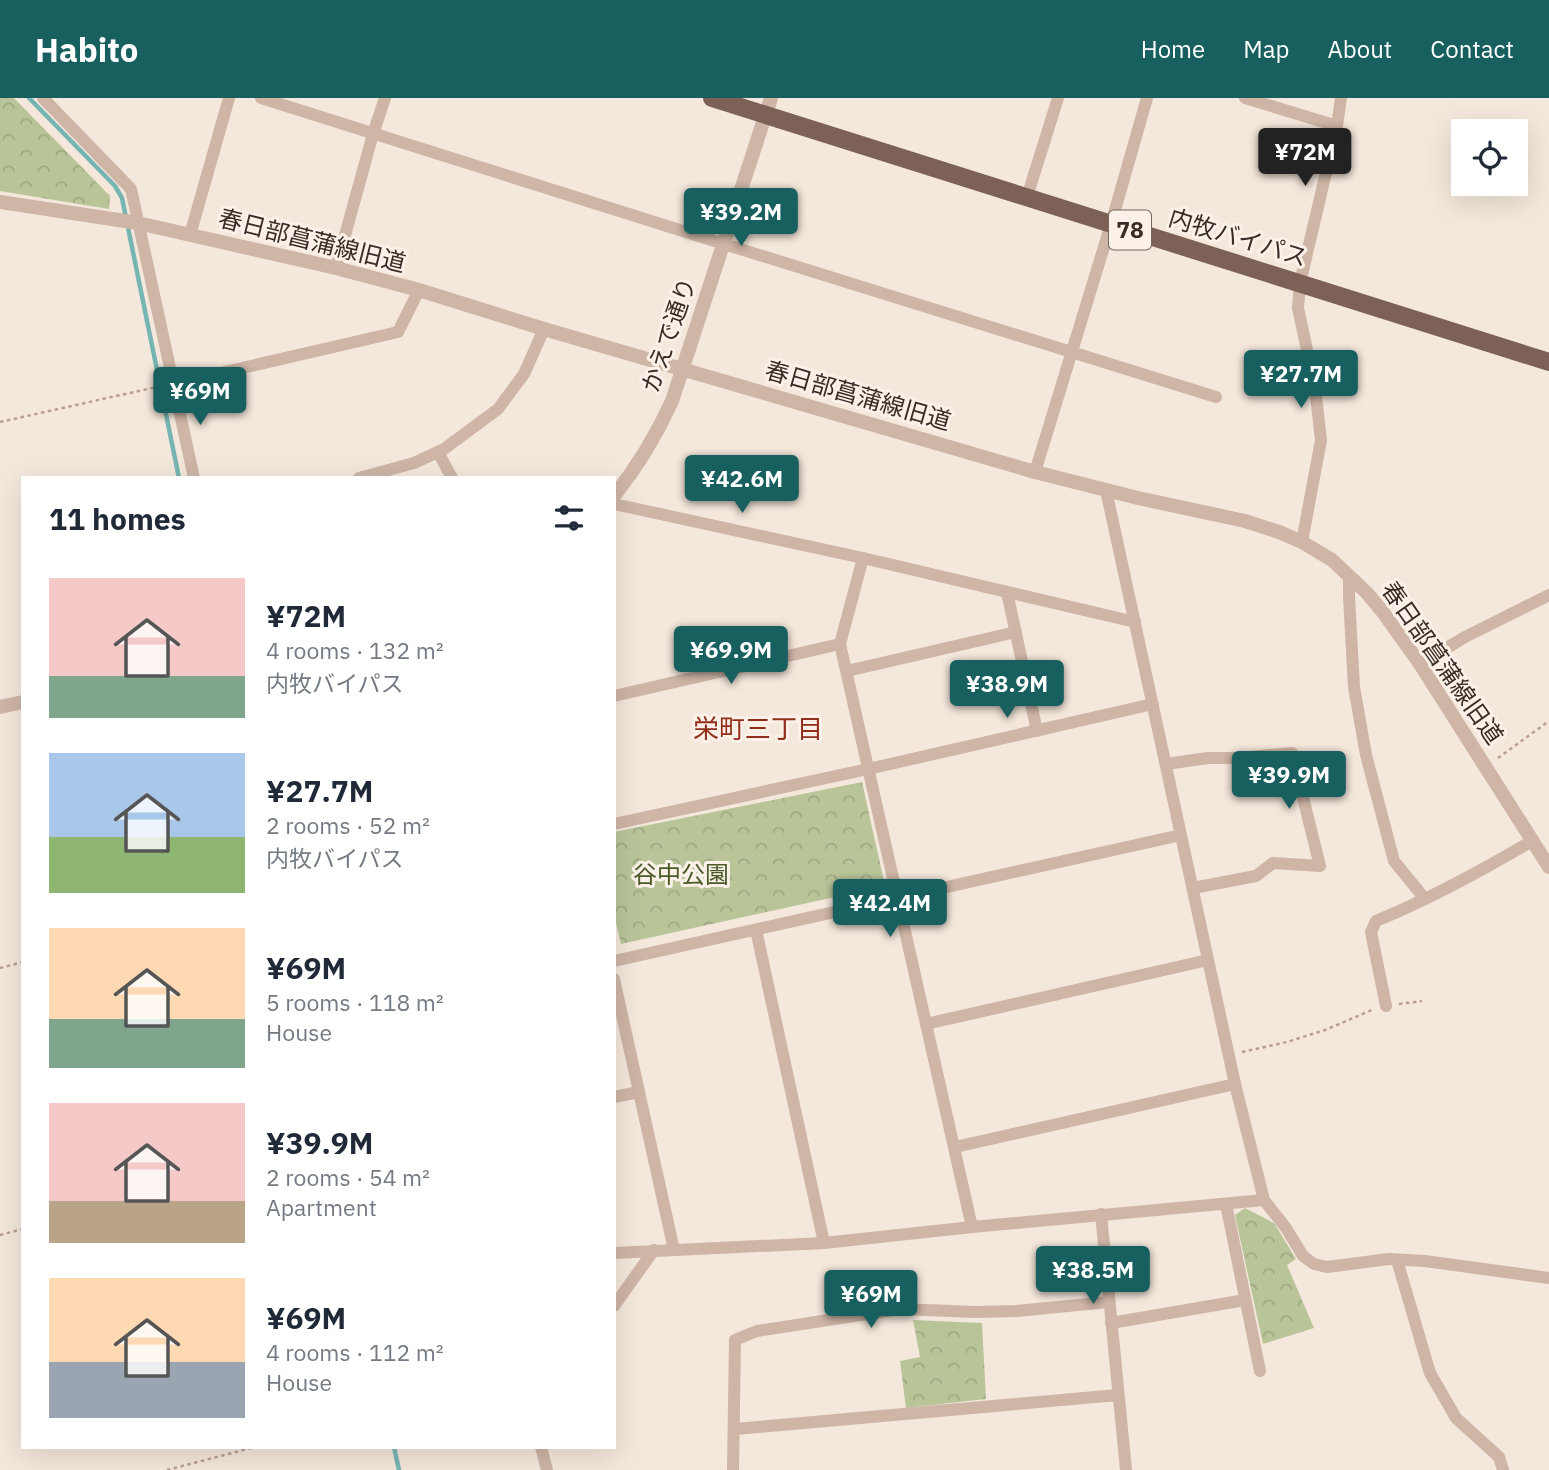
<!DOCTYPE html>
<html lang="en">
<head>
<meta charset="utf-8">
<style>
  :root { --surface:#fff; --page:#f6f6f7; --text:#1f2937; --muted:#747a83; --accent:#185f5f }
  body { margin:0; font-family:"IBM Plex Sans","Noto Sans JP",sans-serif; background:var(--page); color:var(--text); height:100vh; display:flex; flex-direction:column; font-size:26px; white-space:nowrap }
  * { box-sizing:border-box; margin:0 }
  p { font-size:23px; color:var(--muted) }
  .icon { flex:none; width:38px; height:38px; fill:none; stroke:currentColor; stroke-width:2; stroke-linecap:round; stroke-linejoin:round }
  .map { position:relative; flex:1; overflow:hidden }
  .drawer { position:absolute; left:21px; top:378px; width:595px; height:973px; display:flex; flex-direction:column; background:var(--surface); border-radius:0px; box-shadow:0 7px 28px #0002 }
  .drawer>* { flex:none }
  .tools { position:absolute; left:1451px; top:21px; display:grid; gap:14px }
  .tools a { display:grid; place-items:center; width:77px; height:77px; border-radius:0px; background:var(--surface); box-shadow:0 7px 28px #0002; font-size:35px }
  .price { position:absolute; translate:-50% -60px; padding:0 16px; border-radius:7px; background:var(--accent); color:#fff; font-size:23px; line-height:46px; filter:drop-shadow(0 2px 4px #0008) }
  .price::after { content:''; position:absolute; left:50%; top:42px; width:21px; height:16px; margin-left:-10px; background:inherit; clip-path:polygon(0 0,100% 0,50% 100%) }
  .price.on { background:#222; color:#fff }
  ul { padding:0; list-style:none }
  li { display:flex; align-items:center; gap:21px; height:175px; padding:0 28px }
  li span { display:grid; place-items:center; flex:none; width:196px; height:140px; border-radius:0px; color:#555 }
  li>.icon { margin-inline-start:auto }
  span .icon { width:84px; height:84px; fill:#fffc; stroke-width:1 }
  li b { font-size:30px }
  h2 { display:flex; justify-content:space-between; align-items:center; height:84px; padding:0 28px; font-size:30px }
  header { display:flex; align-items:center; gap:42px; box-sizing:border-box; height:98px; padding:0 35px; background:var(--accent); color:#fff }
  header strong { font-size:33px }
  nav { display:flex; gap:38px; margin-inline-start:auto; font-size:24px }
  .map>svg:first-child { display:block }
</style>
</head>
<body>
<header>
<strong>Habito</strong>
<nav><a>Home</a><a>Map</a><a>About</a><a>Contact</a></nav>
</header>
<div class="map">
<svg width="1549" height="1372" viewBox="0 0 1549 1372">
  <defs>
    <pattern id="park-crowns" width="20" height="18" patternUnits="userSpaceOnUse" patternTransform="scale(1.75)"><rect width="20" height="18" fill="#b9c599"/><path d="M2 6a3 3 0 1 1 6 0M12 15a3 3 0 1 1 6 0" fill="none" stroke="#a0a984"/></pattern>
  </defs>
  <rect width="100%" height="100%" fill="#f4e7db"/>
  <g fill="url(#park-crowns)">
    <path d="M0,0H14L110,98L109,111L0,93Z"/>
    <path d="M862,684L885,788L621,846L614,817V734Z"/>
    <path d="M1245,1110L1274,1125L1296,1161L1287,1167L1314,1230L1263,1246L1235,1117Z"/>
    <path d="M913,1222L982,1225L986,1301L906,1310L900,1263L920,1259Z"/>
  </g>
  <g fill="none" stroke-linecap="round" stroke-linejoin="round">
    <g stroke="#77b5b3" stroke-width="4.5">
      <path d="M29,0L115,88L122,100L179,380"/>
      <path d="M394,1349L399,1372"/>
    </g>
    <g stroke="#ba9f90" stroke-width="2.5" stroke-dasharray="3.5 3.5" stroke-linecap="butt">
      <path d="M0,324L161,288"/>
      <path d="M1498,660L1549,623"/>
      <path d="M0,870L23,864"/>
      <path d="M1399,906L1422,903"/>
      <path d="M1242,954L1287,944L1325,932L1372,912"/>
      <path d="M0,1137L23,1131"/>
      <path d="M167,1372L255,1349"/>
    </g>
    <g stroke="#ceb5a6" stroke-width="12">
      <path d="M43,0L131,91L194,380"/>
      <path d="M261,0L724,146L1216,299"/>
      <path d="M1245,0L1337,28"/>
      <path d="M1027,99L1058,0"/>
      <path d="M190,137L229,0"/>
      <path d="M336,170L373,36L385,0"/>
      <path d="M173,286L398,234L419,192"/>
      <path d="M438,354L452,380"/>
      <path d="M1035,374L1111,126L1147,0"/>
      <path d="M359,380L414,365L444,351L498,311L524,276L544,231"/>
      <path d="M1106,392L1235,986L1264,1102L1286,1130L1303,1158L1314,1166L1327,1169L1389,1161L1425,1163L1549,1180"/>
      <path d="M614,406L863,460L1135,524"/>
      <path d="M1302,444L1321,342L1315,289L1298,210L1300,185L1337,28L1341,0"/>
      <path d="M863,460L840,546L972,1129"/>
      <path d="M1349,478V498L1354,589L1366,657L1394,763L1425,801"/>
      <path d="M1007,494L1037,633"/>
      <path d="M1420,566L1465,539L1549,497"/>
      <path d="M847,573L1016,534"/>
      <path d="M614,598L840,546"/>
      <path d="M1166,666L1208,660H1238L1292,655L1320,768L1273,765L1256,778L1193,790"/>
      <path d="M614,726L868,671L1153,606"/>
      <path d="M756,832L824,1145"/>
      <path d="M614,863L1181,737"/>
      <path d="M614,881L674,1152"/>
      <path d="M1386,908L1371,834L1376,823C1430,801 1481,773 1532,743"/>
      <path d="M926,926L1208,862"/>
      <path d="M614,999L639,994"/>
      <path d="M955,1049L1235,986"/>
      <path d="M1226,1106L1260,1273"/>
      <path d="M1101,1116L1126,1372"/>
      <path d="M614,1155L824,1145L972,1129L1264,1102"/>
      <path d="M1397,1162L1430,1275L1456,1320L1499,1359L1503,1372"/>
      <path d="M614,1208L654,1152"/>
      <path d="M1111,1225L1245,1202"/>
      <path d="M735,1331L1118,1297"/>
      <path d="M541,1349L547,1372"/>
      <path d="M733,1372L735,1242L757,1233L900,1211L976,1214L1016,1213L1109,1204"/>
    </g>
    <g stroke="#ceb5a6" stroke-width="14">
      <path d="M0,104L138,125L336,170L419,192L544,231L1035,374L1138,400L1245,423L1279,434L1302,444L1332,462L1349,478L1367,495L1382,513L1420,566L1549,769"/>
      <path d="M614,398C638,368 656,338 672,303L771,0"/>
      <path d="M0,609L23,604"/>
    </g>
    <path stroke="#7d6157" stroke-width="18" d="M712,0L1549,264"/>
  </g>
  <g text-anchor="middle" stroke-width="6" stroke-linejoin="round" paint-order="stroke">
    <rect fill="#fbf1e8" stroke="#736761" stroke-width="2" x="1109" y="112.5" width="42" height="39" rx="5"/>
    <g font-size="23" font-weight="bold" fill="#392c27">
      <text x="1130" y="140">78</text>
    </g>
    <g font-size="24" fill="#392c27" stroke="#fbf1e8">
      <text transform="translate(1238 140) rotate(17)" y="8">内牧バイパス</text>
      <text transform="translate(312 143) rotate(14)" y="8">春日部菖蒲線旧道</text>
      <text transform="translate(669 237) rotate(-71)" y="8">かえで通り</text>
      <text transform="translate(858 298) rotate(16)" y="8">春日部菖蒲線旧道</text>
      <text transform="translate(1442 565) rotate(55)" y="8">春日部菖蒲線旧道</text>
    </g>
    <g font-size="24" fill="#4b5a29" stroke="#fbf1e8">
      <text x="681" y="785">谷中公園</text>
    </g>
    <g font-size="26" fill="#912d18" stroke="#fbf1e8">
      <text x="758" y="640">栄町三丁目</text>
    </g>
  </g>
</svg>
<div class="tools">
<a><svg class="icon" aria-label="locate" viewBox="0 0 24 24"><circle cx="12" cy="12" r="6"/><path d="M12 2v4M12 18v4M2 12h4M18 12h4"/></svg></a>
</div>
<b class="price on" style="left:1305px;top:90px">¥72M</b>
<b class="price" style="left:741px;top:150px">¥39.2M</b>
<b class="price" style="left:1301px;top:312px">¥27.7M</b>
<b class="price" style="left:200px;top:329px">¥69M</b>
<b class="price" style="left:742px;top:417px">¥42.6M</b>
<b class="price" style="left:731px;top:588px">¥69.9M</b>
<b class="price" style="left:1007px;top:622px">¥38.9M</b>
<b class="price" style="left:1289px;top:713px">¥39.9M</b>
<b class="price" style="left:890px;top:841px">¥42.4M</b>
<b class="price" style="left:1093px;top:1208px">¥38.5M</b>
<b class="price" style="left:871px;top:1232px">¥69M</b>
<section class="drawer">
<h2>11 homes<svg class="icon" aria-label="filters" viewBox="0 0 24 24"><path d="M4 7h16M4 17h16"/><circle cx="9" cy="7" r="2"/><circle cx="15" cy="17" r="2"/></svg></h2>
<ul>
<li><span style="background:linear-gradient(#f6c9c9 70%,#7fa58c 0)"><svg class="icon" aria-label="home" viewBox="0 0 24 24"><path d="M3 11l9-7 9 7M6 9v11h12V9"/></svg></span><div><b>¥72M</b><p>4 rooms · 132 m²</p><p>内牧バイパス</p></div></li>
<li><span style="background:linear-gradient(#a9c7e8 60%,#8fb573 0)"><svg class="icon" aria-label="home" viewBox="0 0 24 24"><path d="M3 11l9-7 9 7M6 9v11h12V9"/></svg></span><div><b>¥27.7M</b><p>2 rooms · 52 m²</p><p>内牧バイパス</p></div></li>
<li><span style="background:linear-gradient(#ffd9b3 65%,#7fa58c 0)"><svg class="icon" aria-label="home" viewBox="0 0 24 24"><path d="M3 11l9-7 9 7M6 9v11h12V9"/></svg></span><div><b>¥69M</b><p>5 rooms · 118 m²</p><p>House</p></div></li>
<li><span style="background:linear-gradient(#f6c9c9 70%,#b9a48a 0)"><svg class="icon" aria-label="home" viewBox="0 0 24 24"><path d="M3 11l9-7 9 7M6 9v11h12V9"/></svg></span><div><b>¥39.9M</b><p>2 rooms · 54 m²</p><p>Apartment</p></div></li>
<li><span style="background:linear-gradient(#ffd9b3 60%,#9aa5b1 0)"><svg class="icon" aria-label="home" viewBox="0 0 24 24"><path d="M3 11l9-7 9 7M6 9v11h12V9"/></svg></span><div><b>¥69M</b><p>4 rooms · 112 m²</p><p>House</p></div></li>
</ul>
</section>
</div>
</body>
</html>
